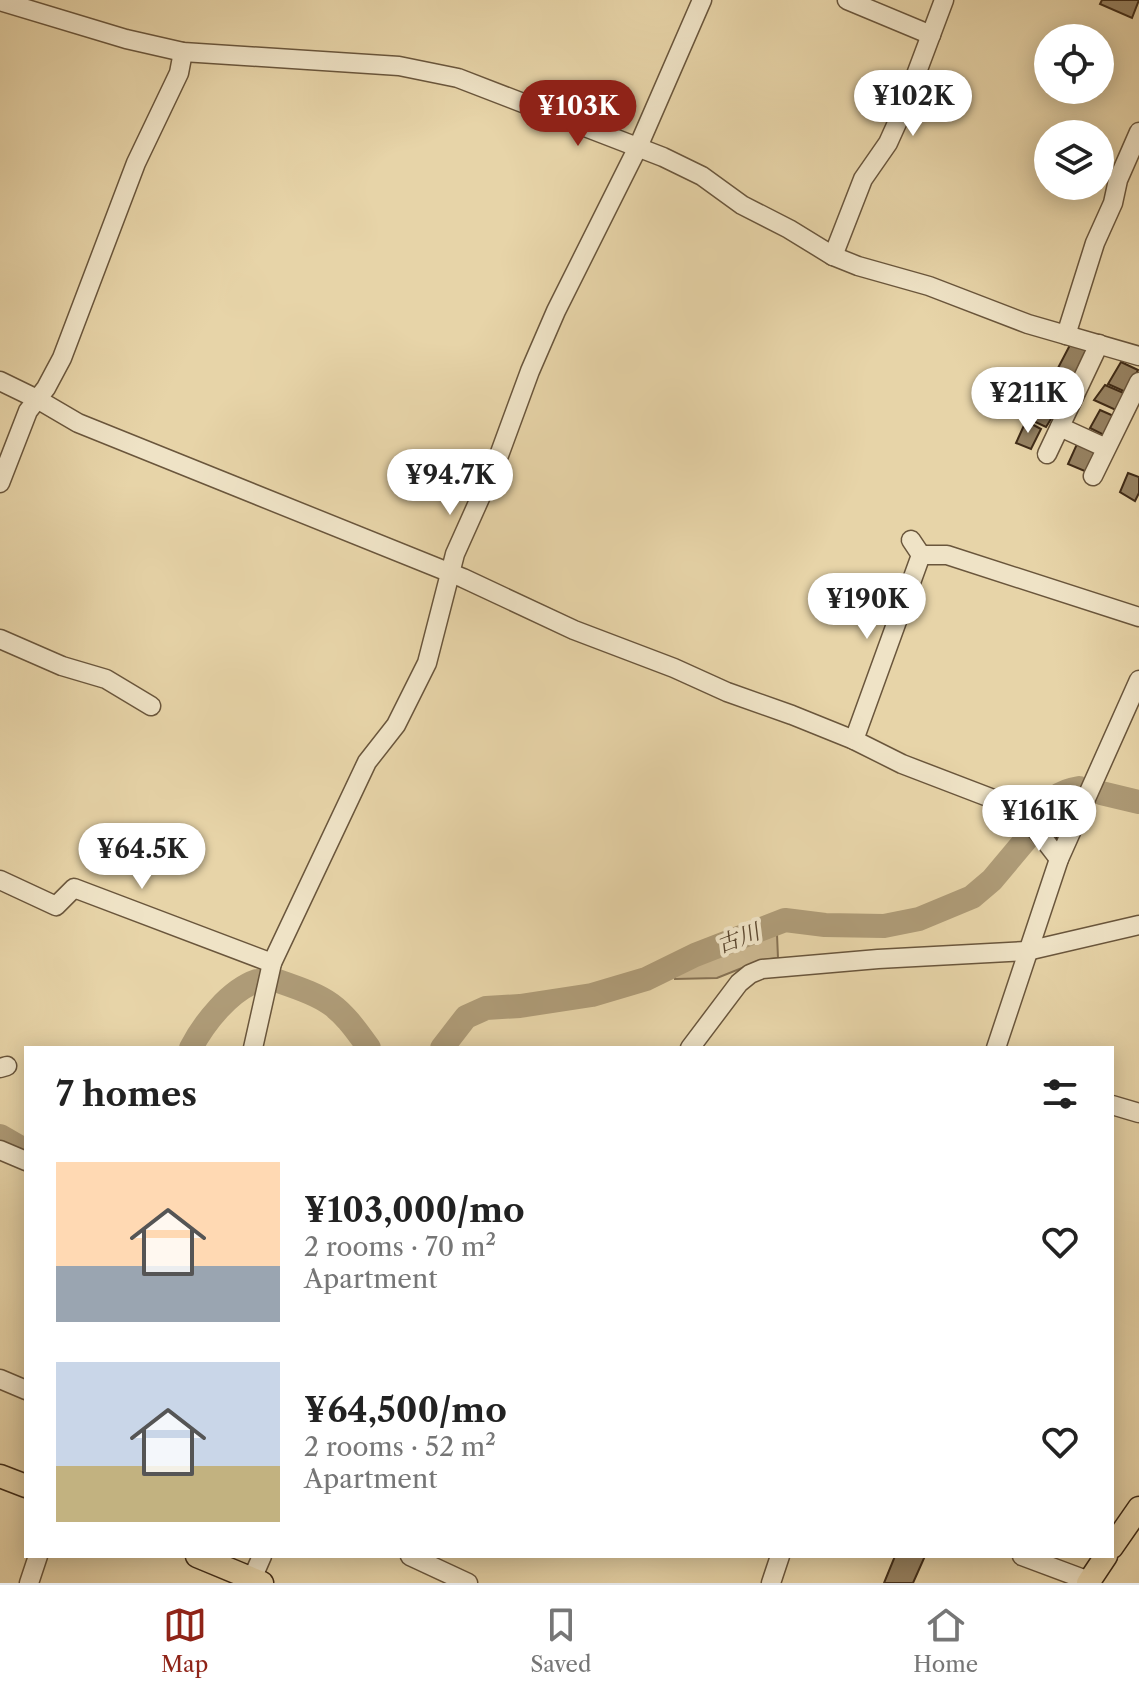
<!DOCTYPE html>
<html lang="en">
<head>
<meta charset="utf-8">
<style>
  :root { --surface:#fff; --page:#f2f2f2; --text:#222; --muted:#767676; --line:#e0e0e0; --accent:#8f2418 }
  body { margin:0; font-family:"Libre Caslon Text","Noto Serif JP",serif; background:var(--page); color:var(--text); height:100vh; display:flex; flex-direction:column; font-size:30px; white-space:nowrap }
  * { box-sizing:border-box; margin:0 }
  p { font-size:26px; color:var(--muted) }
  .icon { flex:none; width:44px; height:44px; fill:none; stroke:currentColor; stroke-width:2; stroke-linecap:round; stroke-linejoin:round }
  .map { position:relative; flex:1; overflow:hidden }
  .panel { position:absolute; left:24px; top:1046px; width:1090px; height:512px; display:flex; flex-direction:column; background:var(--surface); border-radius:0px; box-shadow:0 4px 20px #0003 }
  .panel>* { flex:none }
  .buttons { position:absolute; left:1034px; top:24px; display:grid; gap:16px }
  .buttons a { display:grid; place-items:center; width:80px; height:80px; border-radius:50%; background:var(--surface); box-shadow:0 4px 20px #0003; font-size:40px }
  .price { position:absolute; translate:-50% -68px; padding:0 18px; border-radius:28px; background:#fff; color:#222; font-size:26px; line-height:52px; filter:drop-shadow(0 2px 4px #0008) }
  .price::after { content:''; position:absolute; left:50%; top:48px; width:24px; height:18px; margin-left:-12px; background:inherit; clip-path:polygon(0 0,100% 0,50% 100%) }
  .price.selected { background:var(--accent); color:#fff }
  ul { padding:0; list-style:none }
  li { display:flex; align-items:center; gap:24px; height:200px; padding:0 32px }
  li span { display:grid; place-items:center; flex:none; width:224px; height:160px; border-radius:0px; color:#555 }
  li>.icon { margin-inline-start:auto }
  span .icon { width:96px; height:96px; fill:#fffc; stroke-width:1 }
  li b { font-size:34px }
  h2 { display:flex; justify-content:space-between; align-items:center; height:96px; padding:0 32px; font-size:34px }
  .menu { display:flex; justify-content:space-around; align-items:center; height:112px; border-top:2px solid var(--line); background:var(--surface); font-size:22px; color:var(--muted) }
  .menu a { display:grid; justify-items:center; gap:4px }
  .menu .selected { color:var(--accent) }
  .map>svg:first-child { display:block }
</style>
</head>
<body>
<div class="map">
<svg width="1139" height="1583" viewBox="0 0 1139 1583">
  <rect width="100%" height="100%" fill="#e7d4a8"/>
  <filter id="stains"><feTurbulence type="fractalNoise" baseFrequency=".0025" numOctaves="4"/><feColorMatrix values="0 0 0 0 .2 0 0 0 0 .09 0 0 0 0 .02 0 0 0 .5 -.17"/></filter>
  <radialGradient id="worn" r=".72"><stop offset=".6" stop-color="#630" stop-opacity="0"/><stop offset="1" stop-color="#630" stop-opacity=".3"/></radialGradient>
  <path fill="#cbb790" stroke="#867254" stroke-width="2" d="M774,929H784L777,934L778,958L762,960L717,978L675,979V972Z"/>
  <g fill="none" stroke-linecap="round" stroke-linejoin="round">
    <g stroke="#ae9b77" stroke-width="24">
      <path d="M1101,793L1139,802"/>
      <path d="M1041,816C1051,799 1059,791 1079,788"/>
      <path d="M278,981C330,999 337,1003 369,1048"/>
      <path d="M191,1048C204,1023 230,990 257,981"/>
      <path d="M442,1048L466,1017L486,1008L520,1006L592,995L646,979L695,955L785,920L825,925L884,926L919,919L972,897L992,880L1028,837"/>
      <path d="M0,1136L26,1151"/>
    </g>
  </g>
  <g fill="#978363" stroke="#402c18" stroke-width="2">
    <path d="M1102,0H1139L1132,18L1100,4Z"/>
    <path d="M1071,343L1088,351L1078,376L1058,368Z"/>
    <path d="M1121,362L1138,370L1128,393L1108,384Z"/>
    <path d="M1045,370L1067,380L1057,401L1033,390Z"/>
    <path d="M1105,385L1126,394L1118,411L1094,400Z"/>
    <path d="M1042,397L1059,406L1046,427L1029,419Z"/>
    <path d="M1100,410L1116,417L1106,436L1090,428Z"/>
    <path d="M1026,421L1041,429L1031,449L1016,443Z"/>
    <path d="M1077,444L1097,453L1087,472L1068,464Z"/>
    <path d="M1128,473L1139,477V493L1135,501L1120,492Z"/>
    <path d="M1066,797L1077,801L1063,840L1043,834L1051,815L1056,817L1061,802L1065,803Z"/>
    <path d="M895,1556H925L913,1583H884Z"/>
  </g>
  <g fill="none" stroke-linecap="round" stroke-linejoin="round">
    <defs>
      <g id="minor">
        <path d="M847,0L931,35"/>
        <path d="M0,1L126,39L183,52L399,66L458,78L663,157L702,176L742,205L789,229L833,256L858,266L929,286L1028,324L1139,356"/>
        <path d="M833,256L863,179L888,143L902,112L944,0"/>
        <path d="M1066,335L1095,243L1113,203L1118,180L1139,132"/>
        <path d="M0,381L37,399L78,423L463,578L574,630L674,668L727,692L792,715L854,740L902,764L1009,805C1030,820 1044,839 1059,859"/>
        <path d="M1060,427L1106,448"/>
        <path d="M1047,454L1099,344"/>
        <path d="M1093,476L1139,382"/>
        <path d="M0,483L28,411L46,388L62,358L136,163L179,73L183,52"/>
        <path d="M921,555H947L1139,617"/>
        <path d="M0,639L62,666L106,679L151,706"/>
        <path d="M854,740L921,555L911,540"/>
        <path d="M0,880L56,906L74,888L272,963"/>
        <path d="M253,1048L272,963L367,762L396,725L427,663L455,554L498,458L530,371L556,311L638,147L702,0"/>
        <path d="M690,1048L739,983L750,974L762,969L878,959L1027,951L1139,925"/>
        <path d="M996,1048L1059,859L1139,680"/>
        <path d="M0,1068L7,1066"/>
        <path d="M1112,1105L1139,1113"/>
        <path d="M0,1150L26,1161"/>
        <path d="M0,1379L26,1390"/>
        <path d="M410,1556L468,1583"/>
        <path d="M1022,1556L1089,1581"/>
        <path d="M252,1579L262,1556"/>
        <path d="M29,1583L38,1556"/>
        <path d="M771,1583L780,1556"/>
      </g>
      <g id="major">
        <path d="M0,1476L26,1486"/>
        <path d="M1112,1547L1139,1508"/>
        <path d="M197,1556L262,1583"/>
        <path d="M1088,1583L1106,1556"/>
      </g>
    </defs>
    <use href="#minor" stroke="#6a563c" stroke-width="21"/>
    <use href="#major" stroke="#402c18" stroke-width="25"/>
    <use href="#minor" stroke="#efe3c6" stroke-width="18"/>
    <use href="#major" stroke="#e7d4a8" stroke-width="22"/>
  </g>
  <g text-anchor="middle" stroke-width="8" stroke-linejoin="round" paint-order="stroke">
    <g font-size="22" font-style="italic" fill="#5c4830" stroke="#efe3c6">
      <text transform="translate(738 938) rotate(-21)" y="8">古川</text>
    </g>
  </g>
  <rect width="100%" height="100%" filter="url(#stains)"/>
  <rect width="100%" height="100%" fill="url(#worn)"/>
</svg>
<div class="buttons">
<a><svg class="icon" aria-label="locate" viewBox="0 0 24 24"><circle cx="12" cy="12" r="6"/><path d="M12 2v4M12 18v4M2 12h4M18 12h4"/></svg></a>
<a><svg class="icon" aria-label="layers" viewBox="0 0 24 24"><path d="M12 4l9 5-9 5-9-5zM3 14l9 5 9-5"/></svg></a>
</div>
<b class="price" style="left:913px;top:138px">¥102K</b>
<b class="price selected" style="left:578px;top:148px">¥103K</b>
<b class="price" style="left:1028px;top:435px">¥211K</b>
<b class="price" style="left:450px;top:517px">¥94.7K</b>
<b class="price" style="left:867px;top:641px">¥190K</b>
<b class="price" style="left:1039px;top:853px">¥161K</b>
<b class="price" style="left:142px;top:891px">¥64.5K</b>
<section class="panel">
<h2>7 homes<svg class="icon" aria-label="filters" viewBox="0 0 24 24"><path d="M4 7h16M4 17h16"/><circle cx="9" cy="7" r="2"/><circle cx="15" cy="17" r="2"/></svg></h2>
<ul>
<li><span style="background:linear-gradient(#ffd9b3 65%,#9aa5b1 0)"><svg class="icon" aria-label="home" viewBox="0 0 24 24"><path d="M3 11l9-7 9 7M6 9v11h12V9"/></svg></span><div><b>¥103,000/mo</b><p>2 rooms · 70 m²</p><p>Apartment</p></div><svg class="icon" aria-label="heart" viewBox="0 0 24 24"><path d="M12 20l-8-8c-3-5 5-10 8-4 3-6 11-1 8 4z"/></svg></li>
<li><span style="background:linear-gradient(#c9d6e8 65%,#c2b280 0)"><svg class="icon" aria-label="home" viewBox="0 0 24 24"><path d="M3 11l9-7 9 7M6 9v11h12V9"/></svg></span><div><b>¥64,500/mo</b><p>2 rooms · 52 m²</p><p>Apartment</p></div><svg class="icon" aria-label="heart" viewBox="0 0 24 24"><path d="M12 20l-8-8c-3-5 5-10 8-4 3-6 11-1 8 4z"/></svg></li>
</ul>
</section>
</div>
<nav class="menu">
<a class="selected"><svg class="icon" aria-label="map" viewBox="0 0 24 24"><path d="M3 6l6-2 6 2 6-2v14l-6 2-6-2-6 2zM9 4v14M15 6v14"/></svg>Map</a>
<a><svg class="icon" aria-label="saved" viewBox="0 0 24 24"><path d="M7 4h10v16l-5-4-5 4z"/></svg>Saved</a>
<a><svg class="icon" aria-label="home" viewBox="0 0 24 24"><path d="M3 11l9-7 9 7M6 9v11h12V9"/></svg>Home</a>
</nav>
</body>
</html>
